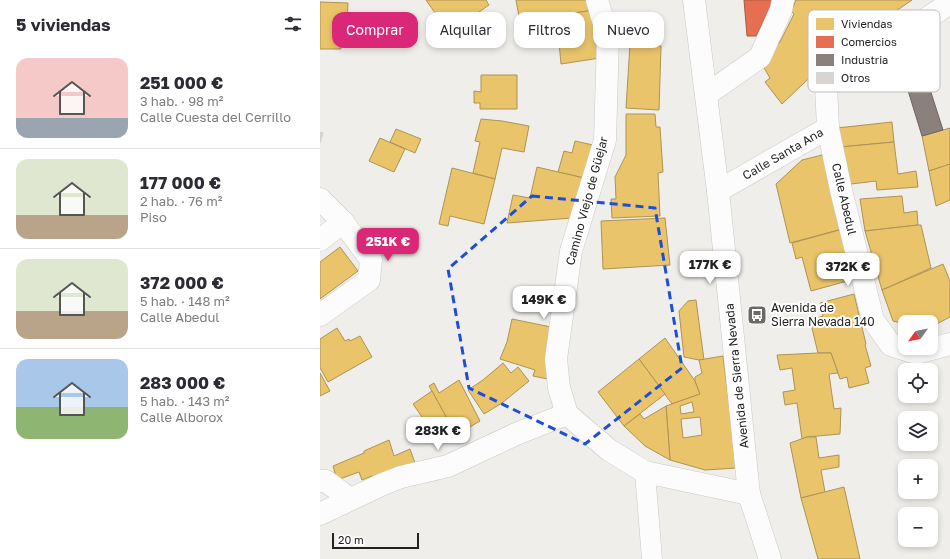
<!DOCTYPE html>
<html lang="es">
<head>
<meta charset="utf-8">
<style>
  :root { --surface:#fff; --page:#f2f2f3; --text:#2b2b33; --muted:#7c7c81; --line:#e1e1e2; --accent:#db2777 }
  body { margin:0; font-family:"Golos Text",sans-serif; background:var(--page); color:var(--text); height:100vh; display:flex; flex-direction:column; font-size:15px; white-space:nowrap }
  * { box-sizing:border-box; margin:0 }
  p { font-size:13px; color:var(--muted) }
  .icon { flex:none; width:22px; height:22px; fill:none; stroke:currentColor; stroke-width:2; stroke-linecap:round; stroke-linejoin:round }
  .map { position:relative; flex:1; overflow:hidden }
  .drawer { display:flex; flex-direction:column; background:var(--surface); width:320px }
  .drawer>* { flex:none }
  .guide { position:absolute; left:12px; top:12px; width:380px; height:36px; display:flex; gap:8px }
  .needle { width:26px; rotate:237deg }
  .tools { position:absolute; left:578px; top:315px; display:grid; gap:8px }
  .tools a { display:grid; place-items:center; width:40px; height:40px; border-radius:8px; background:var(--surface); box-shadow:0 2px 6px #0003; font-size:20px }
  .scale { position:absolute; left:12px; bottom:10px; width:87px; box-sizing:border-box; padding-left:4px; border:2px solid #222; border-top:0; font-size:11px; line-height:14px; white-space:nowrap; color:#222; -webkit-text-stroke:3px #fff; paint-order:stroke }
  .price { position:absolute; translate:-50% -34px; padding:0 9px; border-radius:8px; background:#fff; color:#222; font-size:13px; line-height:26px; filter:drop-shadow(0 1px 2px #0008) }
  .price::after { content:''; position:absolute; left:50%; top:24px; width:12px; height:9px; margin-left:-6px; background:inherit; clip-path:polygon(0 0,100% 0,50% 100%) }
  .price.current { background:var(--accent); color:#fff }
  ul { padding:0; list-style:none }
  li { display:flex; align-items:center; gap:12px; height:100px; padding:0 16px }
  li+li { border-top:1px solid var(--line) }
  li span { display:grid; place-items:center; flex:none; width:112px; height:80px; border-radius:12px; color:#555 }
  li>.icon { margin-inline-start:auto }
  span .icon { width:48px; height:48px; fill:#fffc; stroke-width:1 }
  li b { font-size:17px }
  h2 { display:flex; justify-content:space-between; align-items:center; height:48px; padding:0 16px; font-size:17px }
  .pill { padding:0 14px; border-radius:12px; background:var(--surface); box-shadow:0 2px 6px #0003; font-size:14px; line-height:36px }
  .pill.current { background:var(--accent); color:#fff }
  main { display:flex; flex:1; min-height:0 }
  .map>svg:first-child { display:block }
</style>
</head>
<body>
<main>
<section class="drawer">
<h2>5 viviendas<svg class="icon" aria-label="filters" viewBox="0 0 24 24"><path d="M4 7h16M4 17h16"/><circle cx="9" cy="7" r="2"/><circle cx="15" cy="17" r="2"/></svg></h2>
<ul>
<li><span style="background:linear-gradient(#f6c9c9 75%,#9aa5b1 0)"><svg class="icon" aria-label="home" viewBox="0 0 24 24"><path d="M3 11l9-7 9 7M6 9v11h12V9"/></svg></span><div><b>251 000 €</b><p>3 hab. · 98 m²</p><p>Calle Cuesta del Cerrillo</p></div></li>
<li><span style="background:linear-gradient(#dfe7d0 70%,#b9a48a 0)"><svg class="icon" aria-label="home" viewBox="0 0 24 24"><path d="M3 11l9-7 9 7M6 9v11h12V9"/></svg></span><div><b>177 000 €</b><p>2 hab. · 76 m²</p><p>Piso</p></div></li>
<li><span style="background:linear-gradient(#dfe7d0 65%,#b9a48a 0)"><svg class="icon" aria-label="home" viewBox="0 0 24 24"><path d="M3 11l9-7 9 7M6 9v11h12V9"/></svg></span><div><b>372 000 €</b><p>5 hab. · 148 m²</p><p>Calle Abedul</p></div></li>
<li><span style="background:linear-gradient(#a9c7e8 60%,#8fb573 0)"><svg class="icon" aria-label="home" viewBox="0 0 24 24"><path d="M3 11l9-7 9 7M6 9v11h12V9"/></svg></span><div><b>283 000 €</b><p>5 hab. · 143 m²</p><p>Calle Alborox</p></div></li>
</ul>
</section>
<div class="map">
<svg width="630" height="559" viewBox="0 0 630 559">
  <rect width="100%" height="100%" fill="#f0eeeb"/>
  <g fill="#e9c46a" stroke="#ad9354" fill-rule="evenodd">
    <path d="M106,0H166L169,5L129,33Z"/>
    <path d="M196,0H269L274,10L229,17L218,16L214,19L200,22Z"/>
    <path d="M476,0H592L551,28L525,44L462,104L445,82L450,78L440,61L460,42L474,14L471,11Z"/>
    <path d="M0,2L28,3L27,21H21V49H0Z"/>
    <path d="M274,10L280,58L241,64L238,31L234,32L232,16Z"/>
    <path d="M310,44L341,46L339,110L306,108Z"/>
    <path d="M161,75H197V109H160V103H154V91L161,92Z"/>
    <path d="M306,114H335L336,127H340L343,172L338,173L340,216L292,218L291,199H296L295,177L306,155Z"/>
    <path d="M161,119L182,121L209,126L204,152L182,148L175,179L153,173L160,142L155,141Z"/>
    <path d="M572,122L574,142L520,147L517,128Z"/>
    <path d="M630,128V164L609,171L602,136Z"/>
    <path d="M76,129L101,139L95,153L70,142Z"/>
    <path d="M60,138L85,149L74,172L49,161Z"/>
    <path d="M255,141L273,145L264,178L238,172L244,151L252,153Z"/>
    <path d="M574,142L578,174L596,171L598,187L557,190L556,181L523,185L520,147Z"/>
    <path d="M506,154L526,228L470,243L456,184L482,160Z"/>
    <path d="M630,164V200L616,206L609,171Z"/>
    <path d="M217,167L264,178L252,218L187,223L193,195L210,198Z"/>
    <path d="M132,168L175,179L164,224L130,216L128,226L119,224Z"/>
    <path d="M582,196L584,213L597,211L598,225L545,231L540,199Z"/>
    <path d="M345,218L350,265L283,269L281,221Z"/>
    <path d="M598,225H601L611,268L562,290L545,231Z"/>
    <path d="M523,229L534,251L524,254L531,280L491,291L482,257L476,259L472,243Z"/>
    <path d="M20,247L38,271L0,299V262Z"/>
    <path d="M623,264L630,281V317L611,327V322H585V324L573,321L562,290Z"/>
    <path d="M534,294L546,344L545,345L551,366L545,368L549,383L529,388L527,377L520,379L511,353H498L490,320L503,316L500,303Z"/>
    <path d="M376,300L384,360H379L364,357L359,311L368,301Z"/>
    <path d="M192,319L236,328L232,380L213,376L215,370L180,359L187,342Z"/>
    <path d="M17,328L25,341L29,339L30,341L40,336L52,357L8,382L0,368V339Z"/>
    <path d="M345,338L375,381L380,394L352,404L319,359Z"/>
    <path d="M498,353H511L518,373L509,374L514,409L521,408L520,434L487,437L482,439L477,403L465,405L463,392L475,390L472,368L460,370L457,355Z"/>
    <path d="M403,356L417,468L385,470L350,460L346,406L380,394L375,381V377L382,373L379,360ZM372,402L374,412L361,414L360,406ZM380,417L382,435L363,438L361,419Z"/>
    <path d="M319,359L345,394L304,426L278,392Z"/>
    <path d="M183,363L191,373L198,367L209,381L182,403L164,414L148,390L163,380Z"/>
    <path d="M0,373L10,391L0,396Z"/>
    <path d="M139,380L160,421L136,435L109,386L114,383L119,393Z"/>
    <path d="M112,391L128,420L100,437L92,424L102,417L93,404Z"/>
    <path d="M346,406L350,459V460L325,446L304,426L320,414L324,419Z"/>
    <path d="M487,437H496L499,458L519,455V467L501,470L505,492L481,498L470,443Z"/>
    <path d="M69,440L74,456L90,449L95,463L54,480L52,476L42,480L39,472L17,480L13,466L44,453V451Z"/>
    <path d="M524,487L540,559H498L481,498Z"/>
  </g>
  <path fill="#e76f51" stroke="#ac5843" d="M424,0H453L450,8L436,36H427Z"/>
  <path fill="#8a817c" stroke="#6b6461" d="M606,77L623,130L602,136L586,84Z"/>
  <path fill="#d7d4d2" stroke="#d3d0cc" d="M0,132L3,133L0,143Z"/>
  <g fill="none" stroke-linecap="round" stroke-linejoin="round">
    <defs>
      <path id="pedestrian" d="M325,472L332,559"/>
      <g id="minor">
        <path d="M277,0L288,37L285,140L251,251L236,359L239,388L247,414L289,450L325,472L429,494"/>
        <path d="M386,95L440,57L461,10L463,0"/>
        <path d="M508,128L521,190L553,320L571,345L596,353L630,344"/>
        <path d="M398,191L508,128L506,86L630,3"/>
        <path d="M0,199L23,222L51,260L49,280L0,315"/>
        <path d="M0,240L23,222"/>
        <path d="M0,481H6L30,499"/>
        <path d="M0,514L63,484L81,477L128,466L196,434L247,414"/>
      </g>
      <path id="tertiary" d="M374,0L398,191L429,494L450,559"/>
    </defs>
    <use href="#pedestrian" stroke="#c9c8c7" stroke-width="21"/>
    <use href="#minor" stroke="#c9c8c7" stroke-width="23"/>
    <use href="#tertiary" stroke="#c9c8c7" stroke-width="23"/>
    <use href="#pedestrian" stroke="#fdfcfc" stroke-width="20"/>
    <use href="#minor" stroke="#fdfcfc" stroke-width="22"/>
    <use href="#tertiary" stroke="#fdfcfc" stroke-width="22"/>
  </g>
  <path fill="none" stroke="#1d4ed8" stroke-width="3" stroke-dasharray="8 5" stroke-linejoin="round" d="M212,196L335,208L362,368L265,444L149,388L128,269Z"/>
  <defs>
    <symbol id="bus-square" viewBox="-11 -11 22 22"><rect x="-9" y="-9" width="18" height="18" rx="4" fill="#6a6968" stroke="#fff"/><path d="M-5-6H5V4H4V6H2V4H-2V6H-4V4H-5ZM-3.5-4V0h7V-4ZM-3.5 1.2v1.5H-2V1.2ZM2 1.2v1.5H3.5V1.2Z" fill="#fff"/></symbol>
  </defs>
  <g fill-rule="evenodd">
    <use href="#bus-square" x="426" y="304" width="22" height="22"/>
  </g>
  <g text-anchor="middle" stroke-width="4" stroke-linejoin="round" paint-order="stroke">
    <g font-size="12" fill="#222" stroke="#fff">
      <text transform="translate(463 154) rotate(-30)" y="4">Calle Santa Ana</text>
      <text transform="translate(524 199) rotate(77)" y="4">Calle Abedul</text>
      <text transform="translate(267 201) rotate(-75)" y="4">Camino Viejo de Güejar</text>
      <text transform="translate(417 376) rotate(-96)" y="4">Avenida de Sierra Nevada</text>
    </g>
    <g font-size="12" fill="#222" stroke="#fff" text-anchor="start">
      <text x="451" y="312">Avenida de<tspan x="451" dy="14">Sierra Nevada 140</tspan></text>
    </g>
  </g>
  <rect x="488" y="10" width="132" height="82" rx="6" fill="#fff" stroke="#bdbdbd" stroke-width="1"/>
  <rect x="496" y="18" width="18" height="12" fill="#e9c46a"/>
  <rect x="496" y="36" width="18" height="12" fill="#e76f51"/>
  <rect x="496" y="54" width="18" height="12" fill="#8a817c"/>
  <rect x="496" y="72" width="18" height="12" fill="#d7d4d2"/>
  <g font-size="11" fill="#222">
    <text x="521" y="28">Viviendas</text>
    <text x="521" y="46">Comercios</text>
    <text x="521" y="64">Industria</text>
    <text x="521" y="82">Otros</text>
  </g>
</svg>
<div class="tools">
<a><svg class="needle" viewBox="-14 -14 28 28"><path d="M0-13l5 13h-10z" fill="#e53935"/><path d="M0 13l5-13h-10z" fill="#7c7c81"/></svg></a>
<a><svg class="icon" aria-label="locate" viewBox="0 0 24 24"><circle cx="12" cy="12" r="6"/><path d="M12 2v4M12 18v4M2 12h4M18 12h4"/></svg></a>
<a><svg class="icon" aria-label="layers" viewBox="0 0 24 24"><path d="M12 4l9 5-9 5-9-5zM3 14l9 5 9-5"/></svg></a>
<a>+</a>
<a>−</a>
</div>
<div class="scale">20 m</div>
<b class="price current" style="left:68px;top:262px">251K €</b>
<b class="price" style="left:390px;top:285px">177K €</b>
<b class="price" style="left:528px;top:287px">372K €</b>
<b class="price" style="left:224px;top:320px">149K €</b>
<b class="price" style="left:118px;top:451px">283K €</b>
<div class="guide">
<a class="pill current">Comprar</a>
<a class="pill">Alquilar</a>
<a class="pill">Filtros</a>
<a class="pill">Nuevo</a>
</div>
</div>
</main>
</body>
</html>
